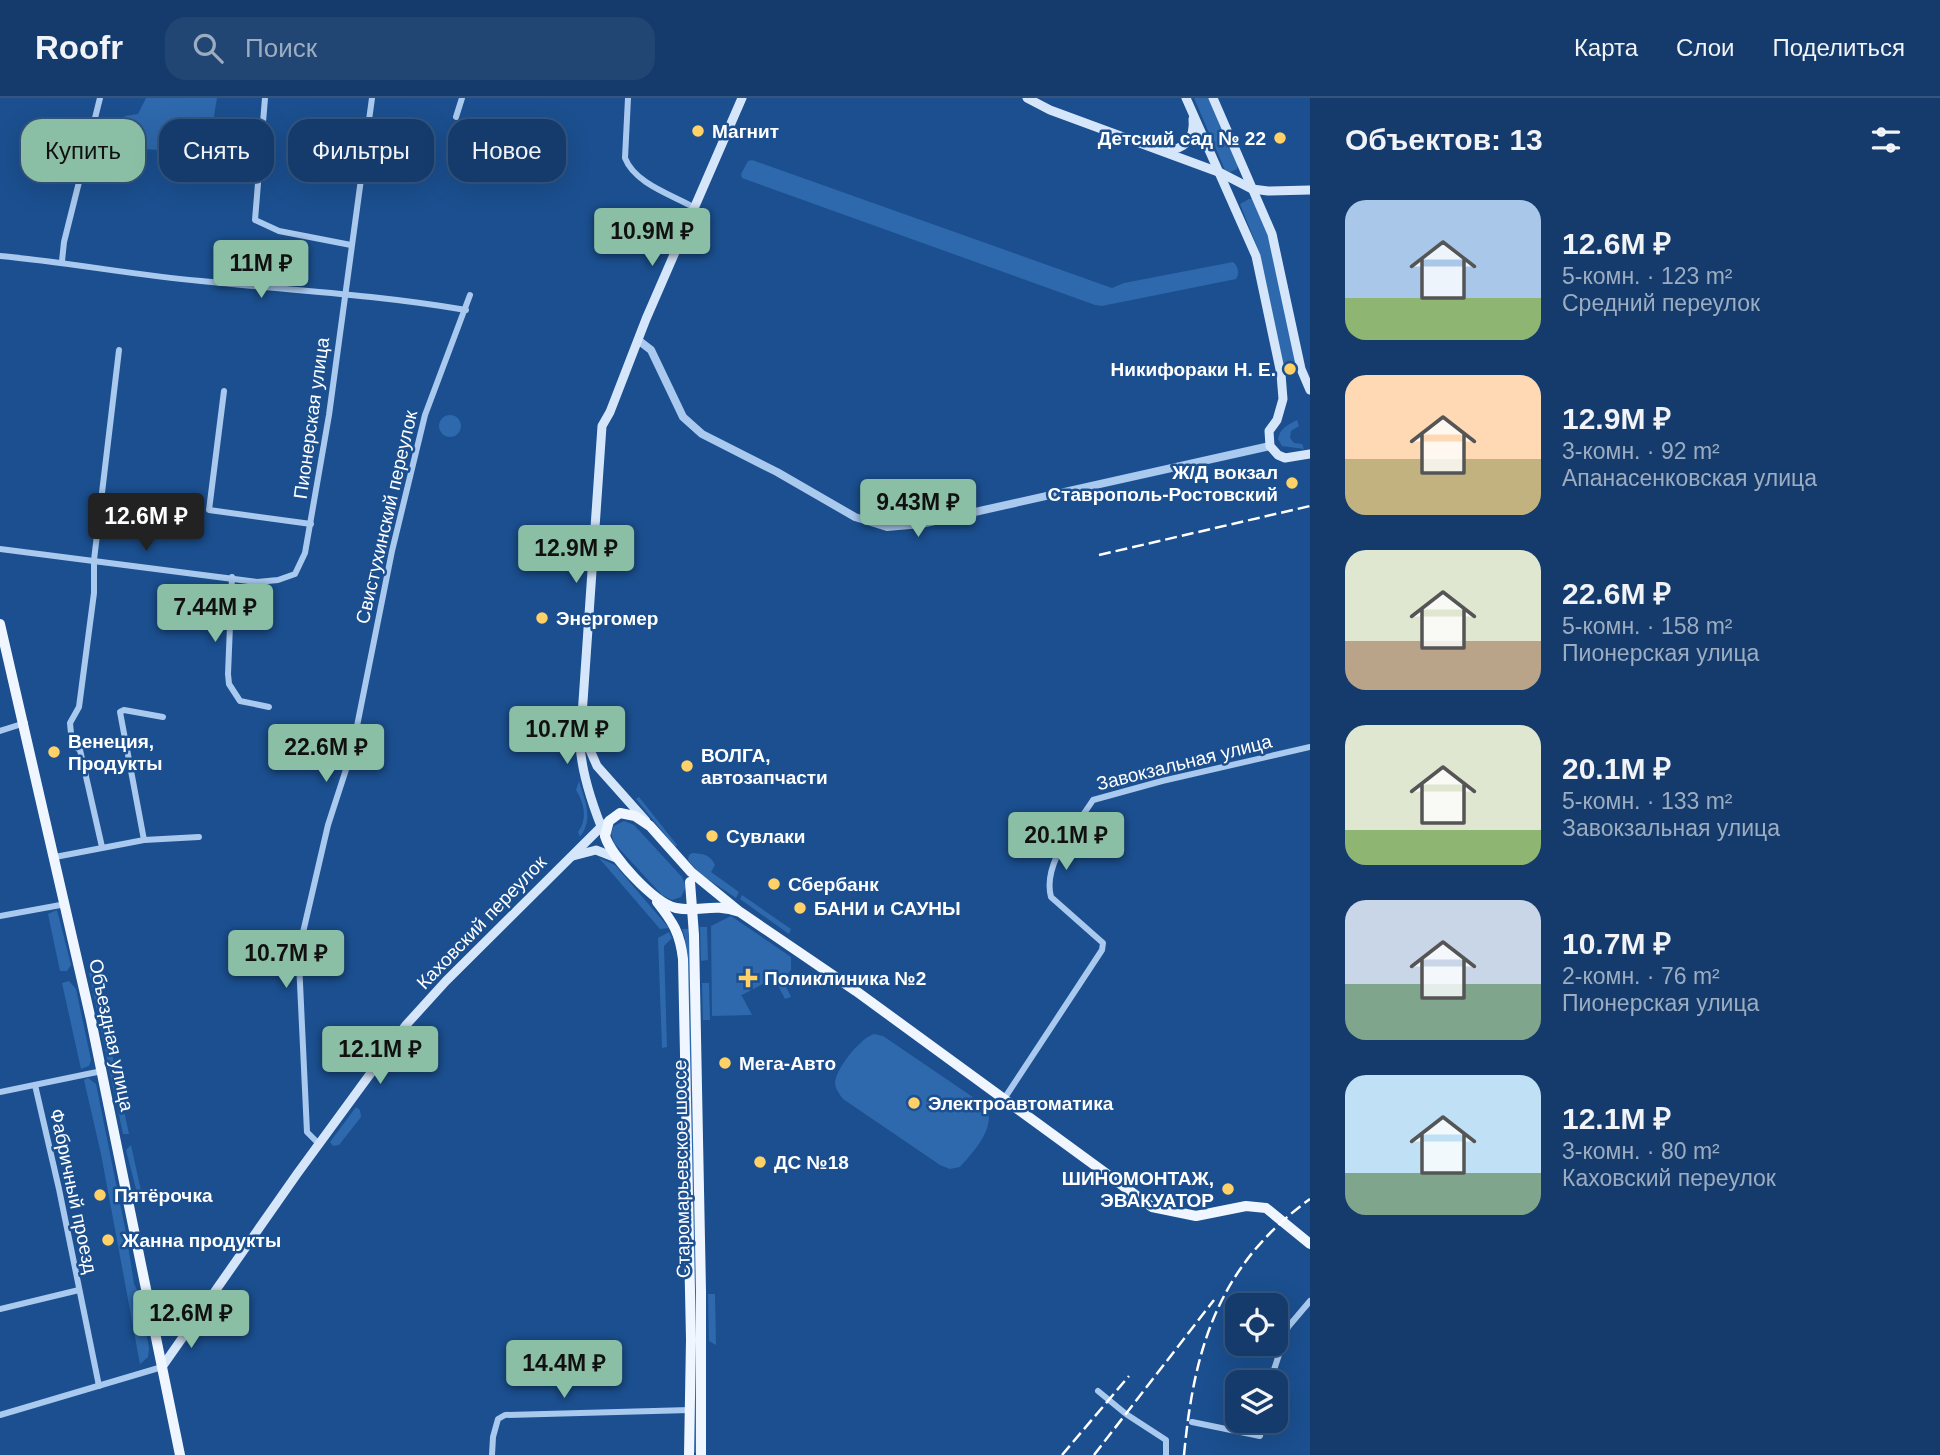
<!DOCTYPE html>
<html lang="ru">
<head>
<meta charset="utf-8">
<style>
  :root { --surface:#143b6b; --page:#214673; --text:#f1f3f6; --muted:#9dadc1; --line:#33557e; --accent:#8abfa5 }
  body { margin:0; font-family:Arial,sans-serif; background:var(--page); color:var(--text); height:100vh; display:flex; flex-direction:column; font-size:26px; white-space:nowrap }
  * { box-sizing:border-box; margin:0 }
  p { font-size:23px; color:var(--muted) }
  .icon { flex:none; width:38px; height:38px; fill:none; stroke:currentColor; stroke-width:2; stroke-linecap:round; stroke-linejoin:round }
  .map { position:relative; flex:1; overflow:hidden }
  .sheet { display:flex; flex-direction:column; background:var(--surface); width:630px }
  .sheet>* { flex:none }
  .banner { position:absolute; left:21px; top:21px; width:665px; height:63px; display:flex; gap:14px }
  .tools { position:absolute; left:1225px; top:1195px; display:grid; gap:14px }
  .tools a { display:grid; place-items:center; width:63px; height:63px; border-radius:14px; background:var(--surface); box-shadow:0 7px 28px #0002,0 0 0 2px var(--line); font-size:35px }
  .price { position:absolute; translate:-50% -60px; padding:0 16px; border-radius:7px; background:var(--accent); color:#111; font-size:23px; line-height:46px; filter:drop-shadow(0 2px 4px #0008) }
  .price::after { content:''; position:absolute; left:50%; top:42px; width:21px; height:16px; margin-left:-10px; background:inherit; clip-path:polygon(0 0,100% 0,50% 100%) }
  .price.selected { background:#222; color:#fff }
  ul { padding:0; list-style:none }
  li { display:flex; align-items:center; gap:21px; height:175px; padding:0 35px }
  li span { display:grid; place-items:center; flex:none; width:196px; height:140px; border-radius:21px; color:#555 }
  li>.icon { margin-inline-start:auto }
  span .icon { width:84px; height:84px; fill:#fffc; stroke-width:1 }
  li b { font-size:30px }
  h2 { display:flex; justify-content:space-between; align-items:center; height:84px; padding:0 35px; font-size:30px }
  .pill { padding:0 24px; border-radius:21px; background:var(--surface); box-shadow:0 7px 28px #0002,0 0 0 2px var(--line); font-size:24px; line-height:63px }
  .pill.selected { background:var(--accent); color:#111 }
  header { display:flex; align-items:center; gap:42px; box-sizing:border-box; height:98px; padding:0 35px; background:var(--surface); border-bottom:2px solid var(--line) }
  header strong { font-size:33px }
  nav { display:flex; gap:38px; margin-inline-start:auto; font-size:24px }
  .search { width:490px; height:63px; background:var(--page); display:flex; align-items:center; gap:18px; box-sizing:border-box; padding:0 24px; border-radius:21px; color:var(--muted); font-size:26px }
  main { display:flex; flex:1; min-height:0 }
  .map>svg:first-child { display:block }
</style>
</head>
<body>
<header>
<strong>Roofr</strong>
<div class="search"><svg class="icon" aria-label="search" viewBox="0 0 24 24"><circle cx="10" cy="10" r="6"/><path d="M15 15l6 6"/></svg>Поиск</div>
<nav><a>Карта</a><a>Слои</a><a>Поделиться</a></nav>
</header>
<main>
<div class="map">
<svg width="1310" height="1357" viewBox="0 0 1310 1357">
  <rect width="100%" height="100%" fill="#1b4f8f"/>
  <g fill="#2e69ad">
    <path d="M146,0H217L214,18L219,34L216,50L199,48L191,55L183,58L180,54L184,40L169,34L161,52L121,50C116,42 119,26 125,18L138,16Z"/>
    <path d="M1194,0H1210L1238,66L1237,71L1230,74L1225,72Z"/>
    <path d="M752,62L1112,190L1124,185L1233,164C1238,168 1240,175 1236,181L1102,208L1095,207L742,80L741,76L748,63Z"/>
    <path d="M1249,101H1252L1269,138L1296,268L1283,270L1260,156L1240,106Z"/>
    <circle cx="450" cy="328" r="11"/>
    <path d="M1297,322L1299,328L1291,333L1290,340L1294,345L1302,346L1304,351L1282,348L1278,341C1280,330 1288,327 1297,322Z"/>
    <path d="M579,683C585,703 594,721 580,739L578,734C588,721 584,705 576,692Z"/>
    <path d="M639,699L677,747L675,749L636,701Z"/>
    <path d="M624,723L634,727L682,779L686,789L681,799L672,802L662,797L614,745L611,735L614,728Z"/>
    <path d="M692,755C703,756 710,756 715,767L711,774L739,794L736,800L700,776L688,762L689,757Z"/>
    <path d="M599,760L615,767L669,830L660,831Z"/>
    <path d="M742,797L791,831L789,836L740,801Z"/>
    <path d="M57,812L71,867L67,873H60L48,816Z"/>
    <path d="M731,818L791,859V872L783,882L791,899L785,901L774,880L740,898H742L752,917L712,918L711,828Z"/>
    <path d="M700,829H707L708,862L701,863Z"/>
    <path d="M682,831H689L697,1136V1354L694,1355L685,840Z"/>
    <path d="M669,834L672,840L664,848L667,949L662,950L658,840Z"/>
    <path d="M94,872L104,918L98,917L89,875Z"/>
    <path d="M69,883L76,891L91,962L89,968L81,971L62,885Z"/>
    <path d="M702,885H709L710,922H703Z"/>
    <path d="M105,923L129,1036H123L100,927Z"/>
    <path d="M874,936L883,938L986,1008C997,1030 973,1054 960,1069L950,1071L940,1067L843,1001C838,994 833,988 836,980C840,966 861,940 874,936Z"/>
    <path d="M88,980L96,986L127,1140L134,1186L139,1196L149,1250L148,1259L140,1266L101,1056L84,982Z"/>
    <path d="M356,1009L360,1012L361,1019L339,1047L333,1048L330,1044Z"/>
    <path d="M131,1047L143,1102L139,1103L126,1052Z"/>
    <path d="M708,1196H715L716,1247L709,1243Z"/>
  </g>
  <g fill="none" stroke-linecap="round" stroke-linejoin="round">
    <g stroke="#a9c9ee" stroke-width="6">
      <path d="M265,0L255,122L279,133L351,147"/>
      <path d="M628,0L625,60C635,86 673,97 695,110"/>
      <path d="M456,19L462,0"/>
      <path d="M0,158C67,164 133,177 201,183C290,192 378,197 466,212"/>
      <path d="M62,163L64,144L100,0"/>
      <path d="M224,293L209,412L311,426"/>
      <path d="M0,451L257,484L278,482L295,476L305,455L329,317L372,0"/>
      <path d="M232,479L228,576L229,586L240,603L269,609"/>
      <path d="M0,633L25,625"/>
      <path d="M144,742L120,614L124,612L163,619"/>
      <path d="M102,749L80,652L72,646L70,625L79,609L94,495V462L119,252"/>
      <path d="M55,759L144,742L199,739"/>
      <path d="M0,818L66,806"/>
      <path d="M35,987L59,1091L99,1288"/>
      <path d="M0,994L102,973"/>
      <path d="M1004,1001L1102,852L1103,845L1051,799C1042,765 1076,729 1093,702L1162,683L1310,649"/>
      <path d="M319,1046L307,1034L299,864L301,843L328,727L352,653L392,453L425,317L470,197"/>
      <path d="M0,1211L79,1192"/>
      <path d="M1270,1284L1288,1229L1310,1203"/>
      <path d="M1098,1293L1126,1316L1166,1342V1357"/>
      <path d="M0,1317L162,1269"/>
      <path d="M1192,1324L1260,1338L1263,1323"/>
      <path d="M492,1357L493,1339L498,1321L505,1317L690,1312"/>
    </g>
    <path stroke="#a9c9ee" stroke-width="8" d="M638,242L651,252L683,319L702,336L777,374L855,419L887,429L921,426L1270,348"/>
    <g stroke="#d6e6fa" stroke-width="9">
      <path d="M1027,0L1050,12L1221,75L1252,91L1268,93L1310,92"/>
      <path d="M1186,0L1256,158L1281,276L1283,301L1277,322L1269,333L1270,348L1278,357L1285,360L1310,356"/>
      <path d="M1213,0L1272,136L1301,271L1310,292"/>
      <path d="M1166,52C1185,52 1195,40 1193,21"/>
      <path d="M583,636L597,668L646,723"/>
      <path d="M605,738C593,709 582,678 580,647L602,328L610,314L646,221L742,0"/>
      <path d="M573,758L596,752L619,761"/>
      <path d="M153,1218C165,1229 180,1228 193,1220"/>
      <path d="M162,1269L297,1076L406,927L446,883L604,726"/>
    </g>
    <g stroke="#f0f6ff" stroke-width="10">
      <path d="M0,526L91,922L180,1357"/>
      <path d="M690,784L694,837L701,1193V1357"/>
      <path d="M657,804C673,824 680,835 683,861L691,1241L689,1357"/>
      <path d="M740,814C712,804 700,815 676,810C654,805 611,758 605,738L609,723L620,715L635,718L650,728L691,774L740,814L856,893L1152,1109L1196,1118L1246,1108L1266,1110L1310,1146"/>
    </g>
    <g stroke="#fff" stroke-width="2.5" stroke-dasharray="12 5" stroke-linecap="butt">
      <path d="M1099,457L1310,408"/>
      <path d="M1062,1357L1129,1278"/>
      <path d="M1094,1357L1214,1202"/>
      <path d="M1184,1357C1194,1249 1219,1167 1310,1101"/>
    </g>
  </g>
  <g fill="#ffd166" stroke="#1b4f8f" stroke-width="2.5">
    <circle cx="698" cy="33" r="7"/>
    <circle cx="1280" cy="40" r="7"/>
    <circle cx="1290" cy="271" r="7"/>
    <circle cx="1292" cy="385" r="7"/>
    <circle cx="542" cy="520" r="7"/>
    <circle cx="54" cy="654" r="7"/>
    <circle cx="687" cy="668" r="7"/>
    <circle cx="712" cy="738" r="7"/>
    <circle cx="774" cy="786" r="7"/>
    <circle cx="800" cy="810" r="7"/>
    <path d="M744.5 869.5h7v7h7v7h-7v7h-7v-7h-7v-7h7z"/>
    <circle cx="725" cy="965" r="7"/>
    <circle cx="914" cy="1005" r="7"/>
    <circle cx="760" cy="1064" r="7"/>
    <circle cx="1228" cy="1091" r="7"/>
    <circle cx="100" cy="1097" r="7"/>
    <circle cx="108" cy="1142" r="7"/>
  </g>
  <g text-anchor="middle" stroke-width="5" stroke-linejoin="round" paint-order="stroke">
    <g font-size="19" font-weight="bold" fill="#fff" stroke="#1b4f8f" text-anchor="start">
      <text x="712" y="40">Магнит</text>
      <text x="1266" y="47" text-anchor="end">Детский сад № 22</text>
      <text x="1276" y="278" text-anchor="end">Никифораки Н. Е.</text>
      <text x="1278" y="381" text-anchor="end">Ж/Д вокзал<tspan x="1278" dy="22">Ставрополь-Ростовский</tspan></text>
      <text x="556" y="527">Энергомер</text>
      <text x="68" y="650">Венеция,<tspan x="68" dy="22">Продукты</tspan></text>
      <text x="701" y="664">ВОЛГА,<tspan x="701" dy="22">автозапчасти</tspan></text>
      <text x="726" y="745">Сувлаки</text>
      <text x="788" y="793">Сбербанк</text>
      <text x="814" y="817">БАНИ и САУНЫ</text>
      <text x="764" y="887">Поликлиника №2</text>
      <text x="739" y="972">Мега-Авто</text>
      <text x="928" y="1012">Электроавтоматика</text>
      <text x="774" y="1071">ДС №18</text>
      <text x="1214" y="1087" text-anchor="end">ШИНОМОНТАЖ,<tspan x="1214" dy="22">ЭВАКУАТОР</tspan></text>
      <text x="114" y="1104">Пятёрочка</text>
      <text x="122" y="1149">Жанна продукты</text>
    </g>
    <g font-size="19" fill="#fff" stroke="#1b4f8f">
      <text transform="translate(311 320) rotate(-82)" y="7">Пионерская улица</text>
      <text transform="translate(386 419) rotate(-77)" y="7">Свистухинский переулок</text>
      <text transform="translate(1184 664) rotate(-14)" y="7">Завокзальная улица</text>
      <text transform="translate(481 824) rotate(-46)" y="7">Каховский переулок</text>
      <text transform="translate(112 937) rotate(78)" y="7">Объездная улица</text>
      <text transform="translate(681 1071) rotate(-91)" y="7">Старомарьевское шоссе</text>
      <text transform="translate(74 1093) rotate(78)" y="7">Фабричный проезд</text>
    </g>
  </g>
</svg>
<div class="tools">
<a><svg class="icon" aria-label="locate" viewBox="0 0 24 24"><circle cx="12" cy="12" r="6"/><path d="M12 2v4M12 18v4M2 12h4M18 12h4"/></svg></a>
<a><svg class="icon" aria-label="layers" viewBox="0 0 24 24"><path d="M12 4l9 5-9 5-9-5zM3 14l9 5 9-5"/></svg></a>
</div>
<b class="price" style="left:652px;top:170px">10.9M ₽</b>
<b class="price" style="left:261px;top:202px">11M ₽</b>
<b class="price" style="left:918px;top:441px">9.43M ₽</b>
<b class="price selected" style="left:146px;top:455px">12.6M ₽</b>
<b class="price" style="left:576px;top:487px">12.9M ₽</b>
<b class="price" style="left:215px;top:546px">7.44M ₽</b>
<b class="price" style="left:567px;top:668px">10.7M ₽</b>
<b class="price" style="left:326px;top:686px">22.6M ₽</b>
<b class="price" style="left:1066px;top:774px">20.1M ₽</b>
<b class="price" style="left:286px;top:892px">10.7M ₽</b>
<b class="price" style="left:380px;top:988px">12.1M ₽</b>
<b class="price" style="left:191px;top:1252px">12.6M ₽</b>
<b class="price" style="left:564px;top:1302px">14.4M ₽</b>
<div class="banner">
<a class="pill selected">Купить</a>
<a class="pill">Снять</a>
<a class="pill">Фильтры</a>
<a class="pill">Новое</a>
</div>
</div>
<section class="sheet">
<h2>Объектов: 13<svg class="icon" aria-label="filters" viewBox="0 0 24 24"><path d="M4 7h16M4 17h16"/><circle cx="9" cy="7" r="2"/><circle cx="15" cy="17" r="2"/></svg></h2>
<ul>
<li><span style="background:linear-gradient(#a9c7e8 70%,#8fb573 0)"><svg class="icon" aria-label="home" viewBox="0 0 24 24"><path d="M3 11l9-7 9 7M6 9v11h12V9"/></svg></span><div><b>12.6M ₽</b><p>5-комн. · 123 m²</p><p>Средний переулок</p></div></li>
<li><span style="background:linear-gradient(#ffd9b3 60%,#c2b280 0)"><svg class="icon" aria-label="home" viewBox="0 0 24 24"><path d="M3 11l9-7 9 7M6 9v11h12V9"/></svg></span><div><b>12.9M ₽</b><p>3-комн. · 92 m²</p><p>Апанасенковская улица</p></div></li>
<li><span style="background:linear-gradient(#dfe7d0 65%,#b9a48a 0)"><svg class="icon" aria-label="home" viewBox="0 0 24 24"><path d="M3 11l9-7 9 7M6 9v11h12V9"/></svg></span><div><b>22.6M ₽</b><p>5-комн. · 158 m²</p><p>Пионерская улица</p></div></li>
<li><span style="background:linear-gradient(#dfe7d0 75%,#8fb573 0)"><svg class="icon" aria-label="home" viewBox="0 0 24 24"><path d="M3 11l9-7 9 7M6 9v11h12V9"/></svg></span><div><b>20.1M ₽</b><p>5-комн. · 133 m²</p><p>Завокзальная улица</p></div></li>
<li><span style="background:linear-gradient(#c9d6e8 60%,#7fa58c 0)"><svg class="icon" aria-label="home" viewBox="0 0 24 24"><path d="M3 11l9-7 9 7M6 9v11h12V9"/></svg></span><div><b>10.7M ₽</b><p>2-комн. · 76 m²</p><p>Пионерская улица</p></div></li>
<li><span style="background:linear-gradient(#bfe0f5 70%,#7fa58c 0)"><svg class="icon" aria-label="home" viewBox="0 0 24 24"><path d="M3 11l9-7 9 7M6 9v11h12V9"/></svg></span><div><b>12.1M ₽</b><p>3-комн. · 80 m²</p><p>Каховский переулок</p></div></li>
</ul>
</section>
</main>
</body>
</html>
